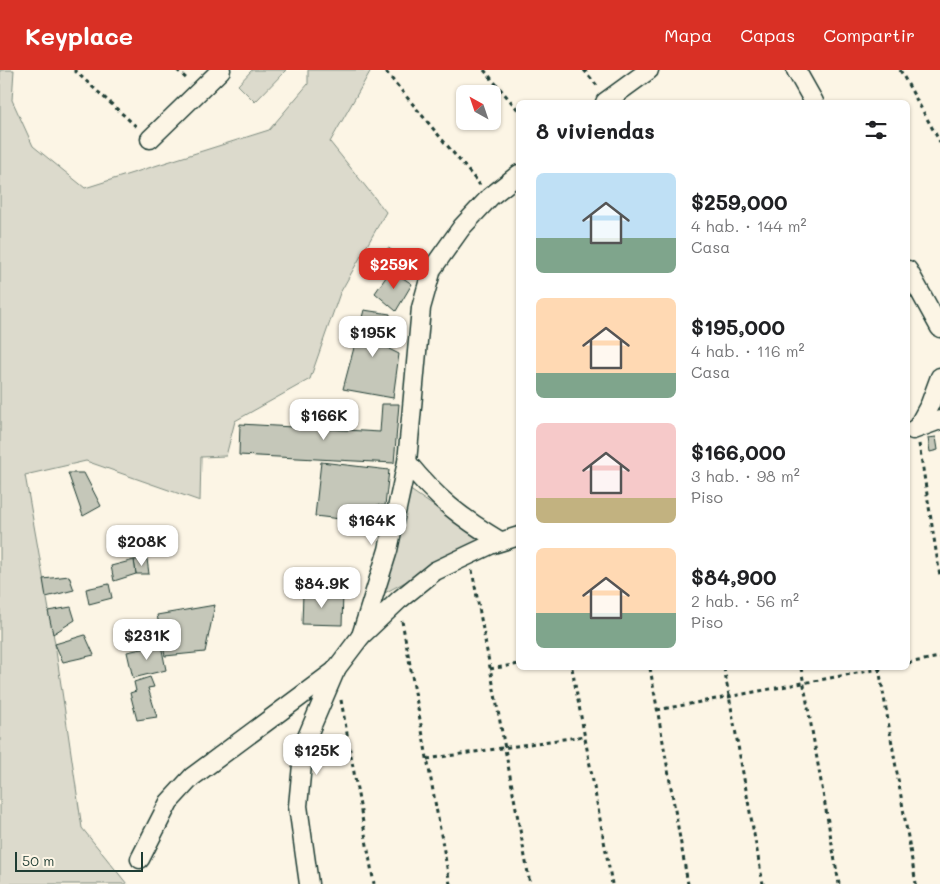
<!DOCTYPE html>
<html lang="es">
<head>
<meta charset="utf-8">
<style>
  :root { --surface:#fff; --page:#f2f2f2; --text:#202124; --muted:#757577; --accent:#d93025 }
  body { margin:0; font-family:Mali,sans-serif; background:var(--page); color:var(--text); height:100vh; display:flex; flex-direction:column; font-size:19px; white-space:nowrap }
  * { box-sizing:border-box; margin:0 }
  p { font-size:16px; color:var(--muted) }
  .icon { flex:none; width:28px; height:28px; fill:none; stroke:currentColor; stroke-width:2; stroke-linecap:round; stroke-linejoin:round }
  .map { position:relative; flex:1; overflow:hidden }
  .side { position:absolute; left:516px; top:30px; width:394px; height:570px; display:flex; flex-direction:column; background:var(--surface); border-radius:8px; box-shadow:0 1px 4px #0004 }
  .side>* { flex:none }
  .needle { width:32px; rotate:320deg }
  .fabs { position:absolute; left:456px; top:15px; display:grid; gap:10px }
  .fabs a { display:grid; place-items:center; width:45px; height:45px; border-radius:8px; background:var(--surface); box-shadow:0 1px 4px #0004; font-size:25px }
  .scale { position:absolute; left:15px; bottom:12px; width:128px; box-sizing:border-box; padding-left:5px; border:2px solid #1f3d34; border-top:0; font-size:14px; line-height:18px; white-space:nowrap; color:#1f3d34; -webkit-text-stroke:4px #fcf5e5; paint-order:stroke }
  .price { position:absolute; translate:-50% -42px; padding:0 11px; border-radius:10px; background:#fff; color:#222; font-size:16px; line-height:32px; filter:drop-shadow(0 1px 2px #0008) }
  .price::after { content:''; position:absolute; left:50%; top:30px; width:15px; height:11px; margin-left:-8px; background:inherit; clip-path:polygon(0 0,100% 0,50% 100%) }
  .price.active { background:var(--accent); color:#fff }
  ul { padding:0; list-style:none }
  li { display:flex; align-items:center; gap:15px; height:125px; padding:0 20px }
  li span { display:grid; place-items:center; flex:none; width:140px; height:100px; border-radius:8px; color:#555 }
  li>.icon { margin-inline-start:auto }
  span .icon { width:60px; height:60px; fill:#fffc; stroke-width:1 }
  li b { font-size:21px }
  h2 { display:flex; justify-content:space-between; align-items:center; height:60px; padding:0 20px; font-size:21px }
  header { display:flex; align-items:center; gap:30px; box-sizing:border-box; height:70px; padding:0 25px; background:var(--accent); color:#fff }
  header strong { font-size:24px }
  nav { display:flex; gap:28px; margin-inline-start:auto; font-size:18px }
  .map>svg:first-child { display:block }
</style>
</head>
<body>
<header>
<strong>Keyplace</strong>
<nav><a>Mapa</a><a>Capas</a><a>Compartir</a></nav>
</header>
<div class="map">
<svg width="940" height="814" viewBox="0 0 940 814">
  <rect width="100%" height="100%" fill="#fcf5e5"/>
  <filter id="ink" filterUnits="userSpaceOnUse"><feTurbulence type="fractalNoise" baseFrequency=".02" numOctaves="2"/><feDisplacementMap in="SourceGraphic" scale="10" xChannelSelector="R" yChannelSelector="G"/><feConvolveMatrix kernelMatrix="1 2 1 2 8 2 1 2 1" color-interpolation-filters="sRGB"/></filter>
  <g filter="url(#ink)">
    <g fill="#dcdacc" stroke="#7e8c80">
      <path d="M0,0H14L12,30L33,76L85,118L269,60L308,14V0H371L330,72L386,142L340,223L310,309L235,351L226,386L201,387L200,431L86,391L25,405L55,574L82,758L127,814H0Z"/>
      <path d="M252,0H286L255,32L238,15Z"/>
      <path d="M409,419L483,470L381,525Z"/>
    </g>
    <g fill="#c5c7b9" stroke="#1f3d34">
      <path d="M388,178L413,194L407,208L379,194Z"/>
      <path d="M391,200L412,214L396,241L375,223Z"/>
      <path d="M364,240L390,244L389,279L399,284L393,328L343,319Z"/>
      <path d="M382,334H399L394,393L239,385L240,354L380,362Z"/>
      <path d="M936,367L938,380L930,382L928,368Z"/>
      <path d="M321,392L389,400L385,436L377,435L374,453L315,446Z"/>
      <path d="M68,403H84L101,436L83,446Z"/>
      <path d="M147,489L149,504H136L134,490Z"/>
      <path d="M134,490L136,504L114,511L111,496Z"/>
      <path d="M69,506L74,520L46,527L43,509Z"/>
      <path d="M109,514L112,528L89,534L86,519Z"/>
      <path d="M303,523L343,524L342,555L302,554Z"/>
      <path d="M215,535L205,582L165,586L157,545Z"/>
      <path d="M71,537L75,550L53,564L48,541Z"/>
      <path d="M154,558L157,569L125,577L124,563Z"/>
      <path d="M85,565L94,585L63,592L55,574Z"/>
      <path d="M161,575L166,600L133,608L127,582Z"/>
      <path d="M150,607L154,617L148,618L157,647L137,650L130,623L136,621L134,612Z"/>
    </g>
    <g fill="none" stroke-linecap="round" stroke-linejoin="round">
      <defs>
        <g id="minor">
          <path d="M796,0L814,32"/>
          <path d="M605,32L649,0"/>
          <path d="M150,69L221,0"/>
          <path d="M908,200L940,258"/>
          <path d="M917,358L930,334L940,307"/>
          <path d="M913,360L940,350"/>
          <path d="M407,392C437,429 460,447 500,471"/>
          <path d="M361,566L388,480L407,392L421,238L432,199L462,157L490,127L519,104"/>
          <path d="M140,789L169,732L192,707L336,600"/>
          <path d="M309,814L298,736L304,674L336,599L361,566L399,530L435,501L490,475L519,466"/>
        </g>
      </defs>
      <use href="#minor" stroke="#1f3d34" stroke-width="21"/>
      <g stroke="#1f3d34" stroke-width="3" stroke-dasharray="4 4" stroke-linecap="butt">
        <path d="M74,0L139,59"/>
        <path d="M177,0L188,10"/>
        <path d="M484,0L519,41"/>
        <path d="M584,0L599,18"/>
        <path d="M900,0L940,72"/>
        <path d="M386,2L480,115"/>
        <path d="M919,374L940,506"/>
        <path d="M472,500L530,814"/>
        <path d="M402,551L450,814"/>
        <path d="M908,593L940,587"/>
        <path d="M572,598L612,814"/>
        <path d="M650,598L688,814"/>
        <path d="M724,598L763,814"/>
        <path d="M801,598L839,814"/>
        <path d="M879,598L916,814"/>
        <path d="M490,599L519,594"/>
        <path d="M341,630L374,814"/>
        <path d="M657,640L884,598"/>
        <path d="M427,689L584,666"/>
      </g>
      <use href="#minor" stroke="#fcf5e5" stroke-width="18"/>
    </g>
  </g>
</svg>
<div class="fabs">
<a><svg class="needle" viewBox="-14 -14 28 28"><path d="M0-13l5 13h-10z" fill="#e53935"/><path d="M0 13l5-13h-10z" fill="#757577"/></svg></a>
</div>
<div class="scale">50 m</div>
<b class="price active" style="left:394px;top:220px">$259K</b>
<b class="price" style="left:373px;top:288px">$195K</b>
<b class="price" style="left:324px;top:371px">$166K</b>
<b class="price" style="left:372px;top:476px">$164K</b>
<b class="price" style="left:142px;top:497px">$208K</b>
<b class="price" style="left:322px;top:539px">$84.9K</b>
<b class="price" style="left:147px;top:591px">$231K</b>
<b class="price" style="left:317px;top:706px">$125K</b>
<section class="side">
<h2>8 viviendas<svg class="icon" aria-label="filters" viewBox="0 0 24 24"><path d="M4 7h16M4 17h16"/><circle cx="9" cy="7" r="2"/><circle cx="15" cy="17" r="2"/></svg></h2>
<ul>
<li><span style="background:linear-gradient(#bfe0f5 65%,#7fa58c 0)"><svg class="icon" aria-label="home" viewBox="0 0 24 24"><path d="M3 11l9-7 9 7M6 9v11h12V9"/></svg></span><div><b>$259,000</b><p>4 hab. · 144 m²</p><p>Casa</p></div></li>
<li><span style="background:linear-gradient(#ffd9b3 75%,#7fa58c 0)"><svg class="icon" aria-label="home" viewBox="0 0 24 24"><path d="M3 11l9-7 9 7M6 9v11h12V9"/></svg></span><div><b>$195,000</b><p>4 hab. · 116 m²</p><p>Casa</p></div></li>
<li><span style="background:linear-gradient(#f6c9c9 75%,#c2b280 0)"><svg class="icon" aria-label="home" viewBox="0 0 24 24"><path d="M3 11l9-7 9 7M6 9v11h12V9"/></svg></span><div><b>$166,000</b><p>3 hab. · 98 m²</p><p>Piso</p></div></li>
<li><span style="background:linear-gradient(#ffd9b3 65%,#7fa58c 0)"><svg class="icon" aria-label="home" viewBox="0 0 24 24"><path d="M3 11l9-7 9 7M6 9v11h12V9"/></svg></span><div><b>$84,900</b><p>2 hab. · 56 m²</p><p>Piso</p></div></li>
</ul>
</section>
</div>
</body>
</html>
